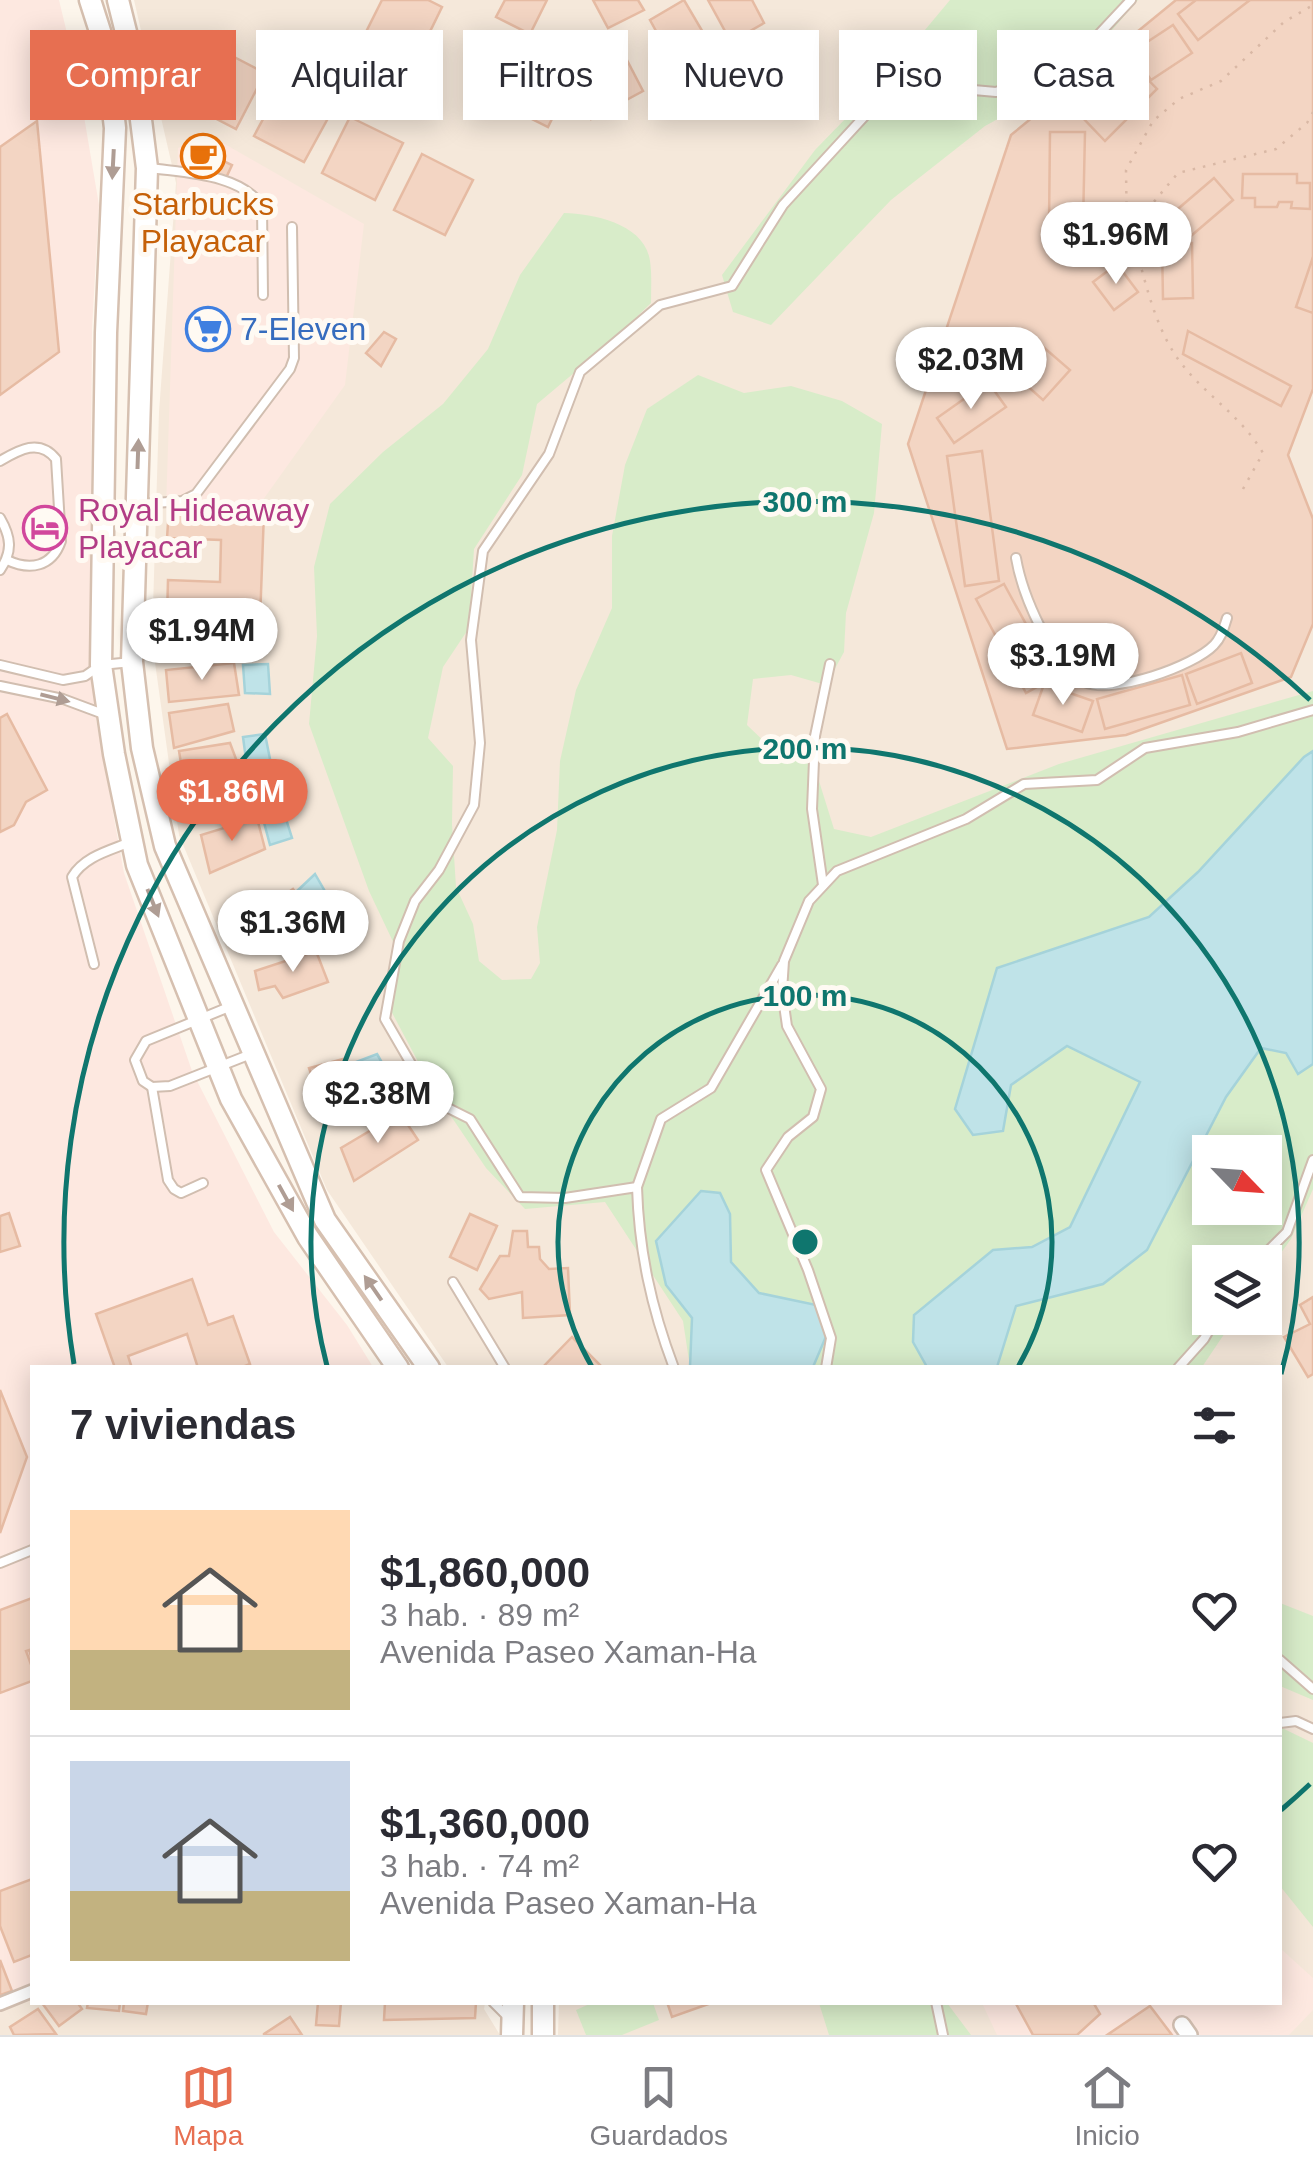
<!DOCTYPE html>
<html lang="es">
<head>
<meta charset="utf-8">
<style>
  :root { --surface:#fff; --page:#f2f2f3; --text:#2b2b33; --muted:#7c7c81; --line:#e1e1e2; --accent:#e76f51 }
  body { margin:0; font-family:Helvetica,sans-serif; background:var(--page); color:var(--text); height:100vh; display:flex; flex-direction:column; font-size:38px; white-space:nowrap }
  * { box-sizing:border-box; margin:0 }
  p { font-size:32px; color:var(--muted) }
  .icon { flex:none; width:55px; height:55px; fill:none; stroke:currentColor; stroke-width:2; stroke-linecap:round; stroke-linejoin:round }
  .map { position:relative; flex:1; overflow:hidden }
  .panel { position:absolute; left:30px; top:1365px; width:1252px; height:640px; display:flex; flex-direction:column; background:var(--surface); border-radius:0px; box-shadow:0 5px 25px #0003 }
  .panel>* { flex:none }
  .banner { position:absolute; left:30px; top:30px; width:1255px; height:90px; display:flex; gap:20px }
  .needle { width:65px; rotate:115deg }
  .controls { position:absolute; left:1192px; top:1135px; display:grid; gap:20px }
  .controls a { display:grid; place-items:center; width:90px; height:90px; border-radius:0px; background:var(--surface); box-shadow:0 5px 25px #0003; font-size:50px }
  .price { position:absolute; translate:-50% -85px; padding:0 22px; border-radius:35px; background:#fff; color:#222; font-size:32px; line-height:65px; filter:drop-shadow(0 2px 5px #0008) }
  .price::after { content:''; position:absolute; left:50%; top:60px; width:30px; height:22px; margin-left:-15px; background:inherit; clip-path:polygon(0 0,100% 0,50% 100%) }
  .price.current { background:var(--accent); color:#fff }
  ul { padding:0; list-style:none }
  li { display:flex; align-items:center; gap:30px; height:250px; padding:0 40px }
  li+li { border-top:2px solid var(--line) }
  li span { display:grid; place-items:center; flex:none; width:280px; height:200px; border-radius:0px; color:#555 }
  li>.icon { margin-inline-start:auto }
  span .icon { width:120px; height:120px; fill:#fffc; stroke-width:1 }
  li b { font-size:42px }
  h2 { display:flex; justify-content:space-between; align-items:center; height:120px; padding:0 40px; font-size:42px }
  .chip { padding:0 35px; border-radius:0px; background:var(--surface); box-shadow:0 5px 25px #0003; font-size:35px; line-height:90px }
  .chip.current { background:var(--accent); color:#fff }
  .tab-bar { display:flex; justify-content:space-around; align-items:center; height:140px; border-top:2px solid var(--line); background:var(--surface); font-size:28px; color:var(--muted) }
  .tab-bar a { display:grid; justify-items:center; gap:5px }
  .tab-bar .current { color:var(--accent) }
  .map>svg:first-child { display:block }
</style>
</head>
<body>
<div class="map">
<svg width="1313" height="2035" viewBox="0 0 1313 2035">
  <rect width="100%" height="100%" fill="#fdf6ec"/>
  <g fill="#f5e8da" fill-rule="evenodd">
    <path d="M134,0H1313V2035H558L559,2002H1280V1368L448,1367L327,1190L179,835L152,641L159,412L176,183ZM1210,1152H1265V1208H1210ZM1210,1262H1265V1318H1210Z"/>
    <path d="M32,1992V2002L485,2003L484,2009L500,2035H0V2004Z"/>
  </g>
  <g fill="#fde8e0">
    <path d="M0,0H59L77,75L99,205L92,329L90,661L96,719L124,873L192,1071L274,1232L347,1325L373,1367L32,1368V1992L0,2004Z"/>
    <path d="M209,135L364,224L345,385L260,504L166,507L178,148Z"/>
    <path d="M1280,1948L1313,1978V2010L1289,2035H997L982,2003L1280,2002Z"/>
  </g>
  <g fill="#d8ecc9" fill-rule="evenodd">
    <path d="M950,0H1138L1069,80L985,126L891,200L771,325L733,312L722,275L815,150L884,79Z"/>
    <path d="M564,213C595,214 645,224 650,261C652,274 651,289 651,303L612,341L537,404L522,475L474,549L469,628L443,667L428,738L453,766L452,824L456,887L473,924L479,961L502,980L531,979L540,963L537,927L557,830L560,761L576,690L612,608V536L625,465L647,409L698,375L744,393L791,386L842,401L882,424L874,513L846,613L844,652L826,685L791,675L753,679L747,725L772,749L808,761L819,781L834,829L871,837L1059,764L1313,691V1189L1291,1239L1265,1275V1262H1210V1318H1235L1202,1367H690L683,1321L605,1202L525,1209L486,1168L432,1088L389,1007L396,948L369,891L309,724L317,636L314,567L330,504L383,452L443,404L488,349L520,275ZM1210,1152H1265V1208H1210Z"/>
    <path d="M1280,1603L1313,1616V1700L1280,1686Z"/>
    <path d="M1280,1727L1313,1743V1927L1280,1886Z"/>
    <path d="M594,2002L653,2003L659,2020L622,2035H586L576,2010Z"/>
    <path d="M819,2003H947L971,2035H829Z"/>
  </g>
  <g fill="#bfe3e8" stroke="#a5d3da" stroke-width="2.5">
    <path d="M268,664L270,694L245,693L243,665Z"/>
    <path d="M265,734L271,764L247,767L243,737Z"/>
    <path d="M1313,751V1064L1298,1074L1286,1053L1261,1048L1226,1097L1147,1250L1103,1284L1016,1306L997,1367H927L913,1342L914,1315L993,1250L1032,1247L1070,1227L1140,1082L1067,1046L1011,1085L1003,1131L973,1135L955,1109L997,968L1149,917L1198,872L1304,757Z"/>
    <path d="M282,806L292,838L270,845L262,815Z"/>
    <path d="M315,874L330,900L311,914L296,892Z"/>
    <path d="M377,1054L384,1066V1080L370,1087L360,1082L356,1062Z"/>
    <path d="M701,1191L720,1193L730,1214L731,1262L759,1293L821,1306L830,1327L813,1367H690L692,1318L666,1285L656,1241Z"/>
  </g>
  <g fill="#f3d5c3" stroke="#e6bba3" stroke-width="2.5">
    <path d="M382,0H428L442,7L416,60L365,34Z"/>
    <path d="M505,0H547L530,34L496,17Z"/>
    <path d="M593,0H638L644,10L608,28Z"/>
    <path d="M684,0L714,51L678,71L650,20Z"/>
    <path d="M708,0H752L764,23L731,42Z"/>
    <path d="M1176,0H1313V389L1288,455L1313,519V624L1291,677L1126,735L1007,749L908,444L1011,135Z"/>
    <path d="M1196,0H1250L1198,40L1178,14Z"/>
    <path d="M1173,25L1192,53L1151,80L1132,52Z"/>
    <path d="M615,37L643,91L591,119L576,90L594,80L581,56Z"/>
    <path d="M213,46L265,73L236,129L184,102Z"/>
    <path d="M523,47L559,66L547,90L562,98L548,127L496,101Z"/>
    <path d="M1133,64L1157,89L1105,141L1081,116Z"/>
    <path d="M283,82L333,109L304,162L254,136Z"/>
    <path d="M350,117L403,143L375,200L322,173Z"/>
    <path d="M37,121L59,352L0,395V147Z"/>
    <path d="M1050,132H1085L1083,225H1049Z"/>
    <path d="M194,147L232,165L225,180L207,170H191Z"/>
    <path d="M422,154L473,180L445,235L394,210Z"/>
    <path d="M1243,174H1297V183H1310V209L1291,208L1292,202H1279L1277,207H1255V198H1242Z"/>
    <path d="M1214,178L1233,200L1191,236L1172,214Z"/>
    <path d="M1192,243L1193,298L1163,299L1162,244Z"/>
    <path d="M1313,257V313L1296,307Z"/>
    <path d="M1117,264L1138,292L1114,310L1093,282Z"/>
    <path d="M1188,331L1291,386L1281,406L1183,354Z"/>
    <path d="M384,332L396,339L381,366L366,353Z"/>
    <path d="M1006,340L1027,361L1004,383L984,362Z"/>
    <path d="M1041,345L1070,370L1043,400L1015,375Z"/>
    <path d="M988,382L1006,407L954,443L937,418Z"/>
    <path d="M982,451L999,581L965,586L947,456Z"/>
    <path d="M169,509L264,512L260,620L167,617L168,580L220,582L221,540L167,538Z"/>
    <path d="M1004,584L1055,677L1026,693L976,599Z"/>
    <path d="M266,624L264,653L160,661L158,626Z"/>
    <path d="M1241,653L1252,683L1197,704L1186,674Z"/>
    <path d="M234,663L239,695L169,702L166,670Z"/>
    <path d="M1182,675L1190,705L1105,729L1097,699Z"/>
    <path d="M1044,684L1093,701L1082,732L1033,715Z"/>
    <path d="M228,704L234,731L174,748L169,713Z"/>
    <path d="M7,714L47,790L26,802L14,825L0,832V718Z"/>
    <path d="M230,743L242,775L185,787L179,751Z"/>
    <path d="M234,781L240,814L193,824L187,795Z"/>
    <path d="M257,818L265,849L210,873L201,835Z"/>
    <path d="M293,889L313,916L270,952L249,920Z"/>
    <path d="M316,951L328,982L283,998L275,986L259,990L255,971Z"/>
    <path d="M343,1059L359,1098L322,1106L309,1068Z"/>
    <path d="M400,1113L418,1140L354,1181L341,1148Z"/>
    <path d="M9,1213L20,1246L0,1252V1216Z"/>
    <path d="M470,1214L497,1226L477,1270L450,1257Z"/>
    <path d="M513,1231H527L528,1247H539L540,1259L549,1269L568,1268L570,1315L523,1318L522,1292L489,1299L480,1289L500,1256H509Z"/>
    <path d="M192,1279L208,1325L233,1316L250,1364L240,1368H198L187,1334L128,1356L132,1368H115L96,1314Z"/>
    <path d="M1313,1297V1374L1308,1377L1284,1337L1310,1324L1300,1305Z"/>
    <path d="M572,1337L603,1368H542Z"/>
    <path d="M0,1390L27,1457L0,1533Z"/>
    <path d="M32,1598V1660L29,1650L26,1651L32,1667V1681L0,1693V1610Z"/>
    <path d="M32,1879V1955L14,1962L0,1926V1891Z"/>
    <path d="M0,1960L12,1991L0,1995Z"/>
    <path d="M77,2002L82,2009L59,2026L42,2003Z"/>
    <path d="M88,2002H120L119,2011L87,2008Z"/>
    <path d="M124,2002H148L146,2014L123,2011Z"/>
    <path d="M318,2002H341L339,2026L316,2025Z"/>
    <path d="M385,2002H476L475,2018L384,2020Z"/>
    <path d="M667,2002H714L672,2017Z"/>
    <path d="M1015,2002H1093L1100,2014L1077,2035H1033Z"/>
    <path d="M1150,2006L1172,2035H1107Z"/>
    <path d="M38,2009L56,2034L14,2035L10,2027Z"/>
    <path d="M290,2017L302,2035H264V2034Z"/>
  </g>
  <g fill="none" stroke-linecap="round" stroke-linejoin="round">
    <defs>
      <g id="service">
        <path d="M151,168C186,173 240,174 262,206L263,295"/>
        <path d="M0,461C19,450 39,438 56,459L61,541C52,567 30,571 7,560"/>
        <path d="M141,504L182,501L196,494L290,369L294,358L292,227"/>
        <path d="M0,518C11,537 13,551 0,570"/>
        <path d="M1016,558C1022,593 1051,665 1085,682C1113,695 1194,666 1214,645C1222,637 1224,627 1227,618"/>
        <path d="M0,665L63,680L85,676L101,665L132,662"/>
        <path d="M0,686L63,699L106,715"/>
        <path d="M823,885L812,809L815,736L830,664"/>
        <path d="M94,964L72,877C84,857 108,851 128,843"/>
        <path d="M229,1007L146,1041L135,1060L143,1081L152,1087L170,1086L251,1054"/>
        <path d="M152,1087L168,1180L174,1189L181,1193L203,1183"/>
        <path d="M637,1187L661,1119L711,1088L782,965"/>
        <path d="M1257,1262L1287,1232L1313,1160"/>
        <path d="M453,1282L505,1368"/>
        <path d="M674,1368C651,1307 639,1251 637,1187L565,1198L520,1197L470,1119L432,1100L385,1019L399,941L415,901L439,870L474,805L480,743L471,640L483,551L549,454L580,372L660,305L732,286L783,205L895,83L996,92L1072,63L1131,0"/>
        <path d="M826,1368L831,1338L808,1270L766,1170L788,1137L813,1117L821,1089L787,1026L782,991L784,961L809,901L837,871L966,819L1024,784L1097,780L1145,748L1238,732L1313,710"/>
        <path d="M1178,1368L1204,1339L1216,1318"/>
        <path d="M0,1563L32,1550"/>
        <path d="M1280,1660L1313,1689"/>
        <path d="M1280,1723L1296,1721L1313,1729"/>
        <path d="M493,2002L511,2020"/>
        <path d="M936,2002L943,2035"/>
      </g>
      <path id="pedestrian" d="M0,2004L32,1991"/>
      <path id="minor" d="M1182,2025L1189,2035"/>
      <g id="secondary">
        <path d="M90,0L106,50L115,128L106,333L101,665L114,754L137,865L231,1099L308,1237L398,1368"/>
        <path d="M118,0L134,64L147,168L132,662L142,748L165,846L325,1220L429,1368"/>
        <path d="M512,2035L513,2002"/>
        <path d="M543,2035V2002"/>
      </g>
    </defs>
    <use href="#service" stroke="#d1beb0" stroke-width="12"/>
    <use href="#pedestrian" stroke="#d1beb0" stroke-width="16"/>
    <use href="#minor" stroke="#d1beb0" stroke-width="20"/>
    <use href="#secondary" stroke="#d6c0b0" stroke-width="25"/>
    <g stroke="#d9b8a5" stroke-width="2.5" stroke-dasharray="2.5 8" stroke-linecap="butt">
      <path d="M1135,239L1152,204L1178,173L1276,149L1307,123L1313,112"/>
      <path d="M1243,489L1263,453C1240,414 1203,394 1178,359C1154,325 1145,280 1134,241L1127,237L1126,170L1153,121L1179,99L1221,81L1284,22L1313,5"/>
    </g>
    <use href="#service" stroke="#fff" stroke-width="8"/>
    <use href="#pedestrian" stroke="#fff" stroke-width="11"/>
    <use href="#minor" stroke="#fff" stroke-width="15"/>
    <use href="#secondary" stroke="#fff" stroke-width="20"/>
  </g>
  <defs><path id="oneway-solid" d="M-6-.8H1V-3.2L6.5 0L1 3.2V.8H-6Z" transform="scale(2.5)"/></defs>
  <g fill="#af9d94">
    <use href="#oneway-solid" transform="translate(113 164) rotate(93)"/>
    <use href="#oneway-solid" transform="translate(138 454) rotate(-88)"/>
    <use href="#oneway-solid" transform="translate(55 698) rotate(14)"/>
    <use href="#oneway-solid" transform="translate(153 903) rotate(68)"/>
    <use href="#oneway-solid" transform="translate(286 1198) rotate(61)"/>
    <use href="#oneway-solid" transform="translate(373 1288) rotate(-125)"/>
  </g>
  <g fill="none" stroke="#0f766e" stroke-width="5">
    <path d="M592 1367A247 247 0 1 1 1018 1367"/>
    <path d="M327 1366A494 494 0 1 1 1281 1374"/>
    <path d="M1310 1784A741 741 0 0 1 1281 1810M74 1364A741 741 0 0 1 1310 700"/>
  </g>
  <defs>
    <symbol id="cafe-ring" viewBox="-11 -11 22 22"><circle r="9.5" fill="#fffaf3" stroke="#e8710a" stroke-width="1.5"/><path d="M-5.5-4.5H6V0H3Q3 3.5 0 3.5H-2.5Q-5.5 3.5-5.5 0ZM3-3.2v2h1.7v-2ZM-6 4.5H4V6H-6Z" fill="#e8710a"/></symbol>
    <symbol id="supermarket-ring" viewBox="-11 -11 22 22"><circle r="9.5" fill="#fffaf3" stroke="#3f7fe0" stroke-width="1.5"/><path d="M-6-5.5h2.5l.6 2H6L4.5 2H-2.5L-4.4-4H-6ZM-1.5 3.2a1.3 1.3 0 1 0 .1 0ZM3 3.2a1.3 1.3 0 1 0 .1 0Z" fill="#3f7fe0"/></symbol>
    <symbol id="hotel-ring" viewBox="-11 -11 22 22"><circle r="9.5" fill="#fffaf3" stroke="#d1479c" stroke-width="1.5"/><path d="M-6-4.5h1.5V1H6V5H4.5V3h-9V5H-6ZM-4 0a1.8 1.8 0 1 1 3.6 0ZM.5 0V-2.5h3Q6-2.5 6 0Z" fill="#d1479c"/></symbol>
  </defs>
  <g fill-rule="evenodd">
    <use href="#cafe-ring" x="178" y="131" width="50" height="50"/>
    <use href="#supermarket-ring" x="183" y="304" width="50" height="50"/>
    <use href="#hotel-ring" x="20" y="503" width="50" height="50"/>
  </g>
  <g text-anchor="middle" stroke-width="10" stroke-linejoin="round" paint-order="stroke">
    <g font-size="32" fill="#c56008" stroke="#fffaf3">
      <text x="203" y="215">Starbucks<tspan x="203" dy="37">Playacar</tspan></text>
    </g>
    <g font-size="32" fill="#366cbe" stroke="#fffaf3" text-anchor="start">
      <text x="240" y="340">7-Eleven</text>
    </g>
    <g font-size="32" fill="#b23c85" stroke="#fffaf3" text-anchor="start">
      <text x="78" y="521">Royal Hideaway<tspan x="78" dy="37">Playacar</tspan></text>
    </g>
  </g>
  <circle cx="805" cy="1242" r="15" fill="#0f766e" stroke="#fffaf3" stroke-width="5"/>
  <g font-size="30" text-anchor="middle" font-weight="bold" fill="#0f766e" stroke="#fffaf3" stroke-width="10" stroke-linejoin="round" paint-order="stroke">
    <text x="805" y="512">300 m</text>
    <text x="805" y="759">200 m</text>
    <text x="805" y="1006">100 m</text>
  </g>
</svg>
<div class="controls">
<a><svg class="needle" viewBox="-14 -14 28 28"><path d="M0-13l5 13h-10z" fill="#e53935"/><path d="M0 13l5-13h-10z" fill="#7c7c81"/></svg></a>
<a><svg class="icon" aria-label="layers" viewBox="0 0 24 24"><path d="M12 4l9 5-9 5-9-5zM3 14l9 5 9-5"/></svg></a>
</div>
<b class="price" style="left:1116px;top:287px">$1.96M</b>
<b class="price" style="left:971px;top:412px">$2.03M</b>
<b class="price" style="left:202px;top:683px">$1.94M</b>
<b class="price" style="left:1063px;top:708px">$3.19M</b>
<b class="price current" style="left:232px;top:844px">$1.86M</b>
<b class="price" style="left:293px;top:975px">$1.36M</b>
<b class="price" style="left:378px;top:1146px">$2.38M</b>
<div class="banner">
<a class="chip current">Comprar</a>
<a class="chip">Alquilar</a>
<a class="chip">Filtros</a>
<a class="chip">Nuevo</a>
<a class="chip">Piso</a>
<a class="chip">Casa</a>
</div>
<section class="panel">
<h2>7 viviendas<svg class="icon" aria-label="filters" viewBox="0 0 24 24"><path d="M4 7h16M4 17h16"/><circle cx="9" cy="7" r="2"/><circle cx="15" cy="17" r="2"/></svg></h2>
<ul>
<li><span style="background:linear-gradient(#ffd9b3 70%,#c2b280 0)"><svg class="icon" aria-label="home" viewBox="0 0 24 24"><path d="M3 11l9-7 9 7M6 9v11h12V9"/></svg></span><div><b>$1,860,000</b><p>3 hab. · 89 m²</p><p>Avenida Paseo Xaman-Ha</p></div><svg class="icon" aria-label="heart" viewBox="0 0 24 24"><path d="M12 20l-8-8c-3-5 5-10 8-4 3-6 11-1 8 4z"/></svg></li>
<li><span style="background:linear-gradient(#c9d6e8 65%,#c2b280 0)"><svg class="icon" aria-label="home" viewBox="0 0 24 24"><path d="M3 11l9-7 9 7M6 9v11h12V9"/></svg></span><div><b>$1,360,000</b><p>3 hab. · 74 m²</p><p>Avenida Paseo Xaman-Ha</p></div><svg class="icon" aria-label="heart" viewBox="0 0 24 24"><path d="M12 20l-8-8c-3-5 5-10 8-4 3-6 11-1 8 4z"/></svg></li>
</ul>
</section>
</div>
<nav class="tab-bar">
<a class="current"><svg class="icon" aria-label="map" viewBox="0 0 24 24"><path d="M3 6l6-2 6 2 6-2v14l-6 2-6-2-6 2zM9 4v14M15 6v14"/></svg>Mapa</a>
<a><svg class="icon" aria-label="saved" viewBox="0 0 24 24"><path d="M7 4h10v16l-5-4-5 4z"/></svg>Guardados</a>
<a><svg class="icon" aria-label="home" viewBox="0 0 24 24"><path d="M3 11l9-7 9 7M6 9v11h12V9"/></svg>Inicio</a>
</nav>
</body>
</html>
